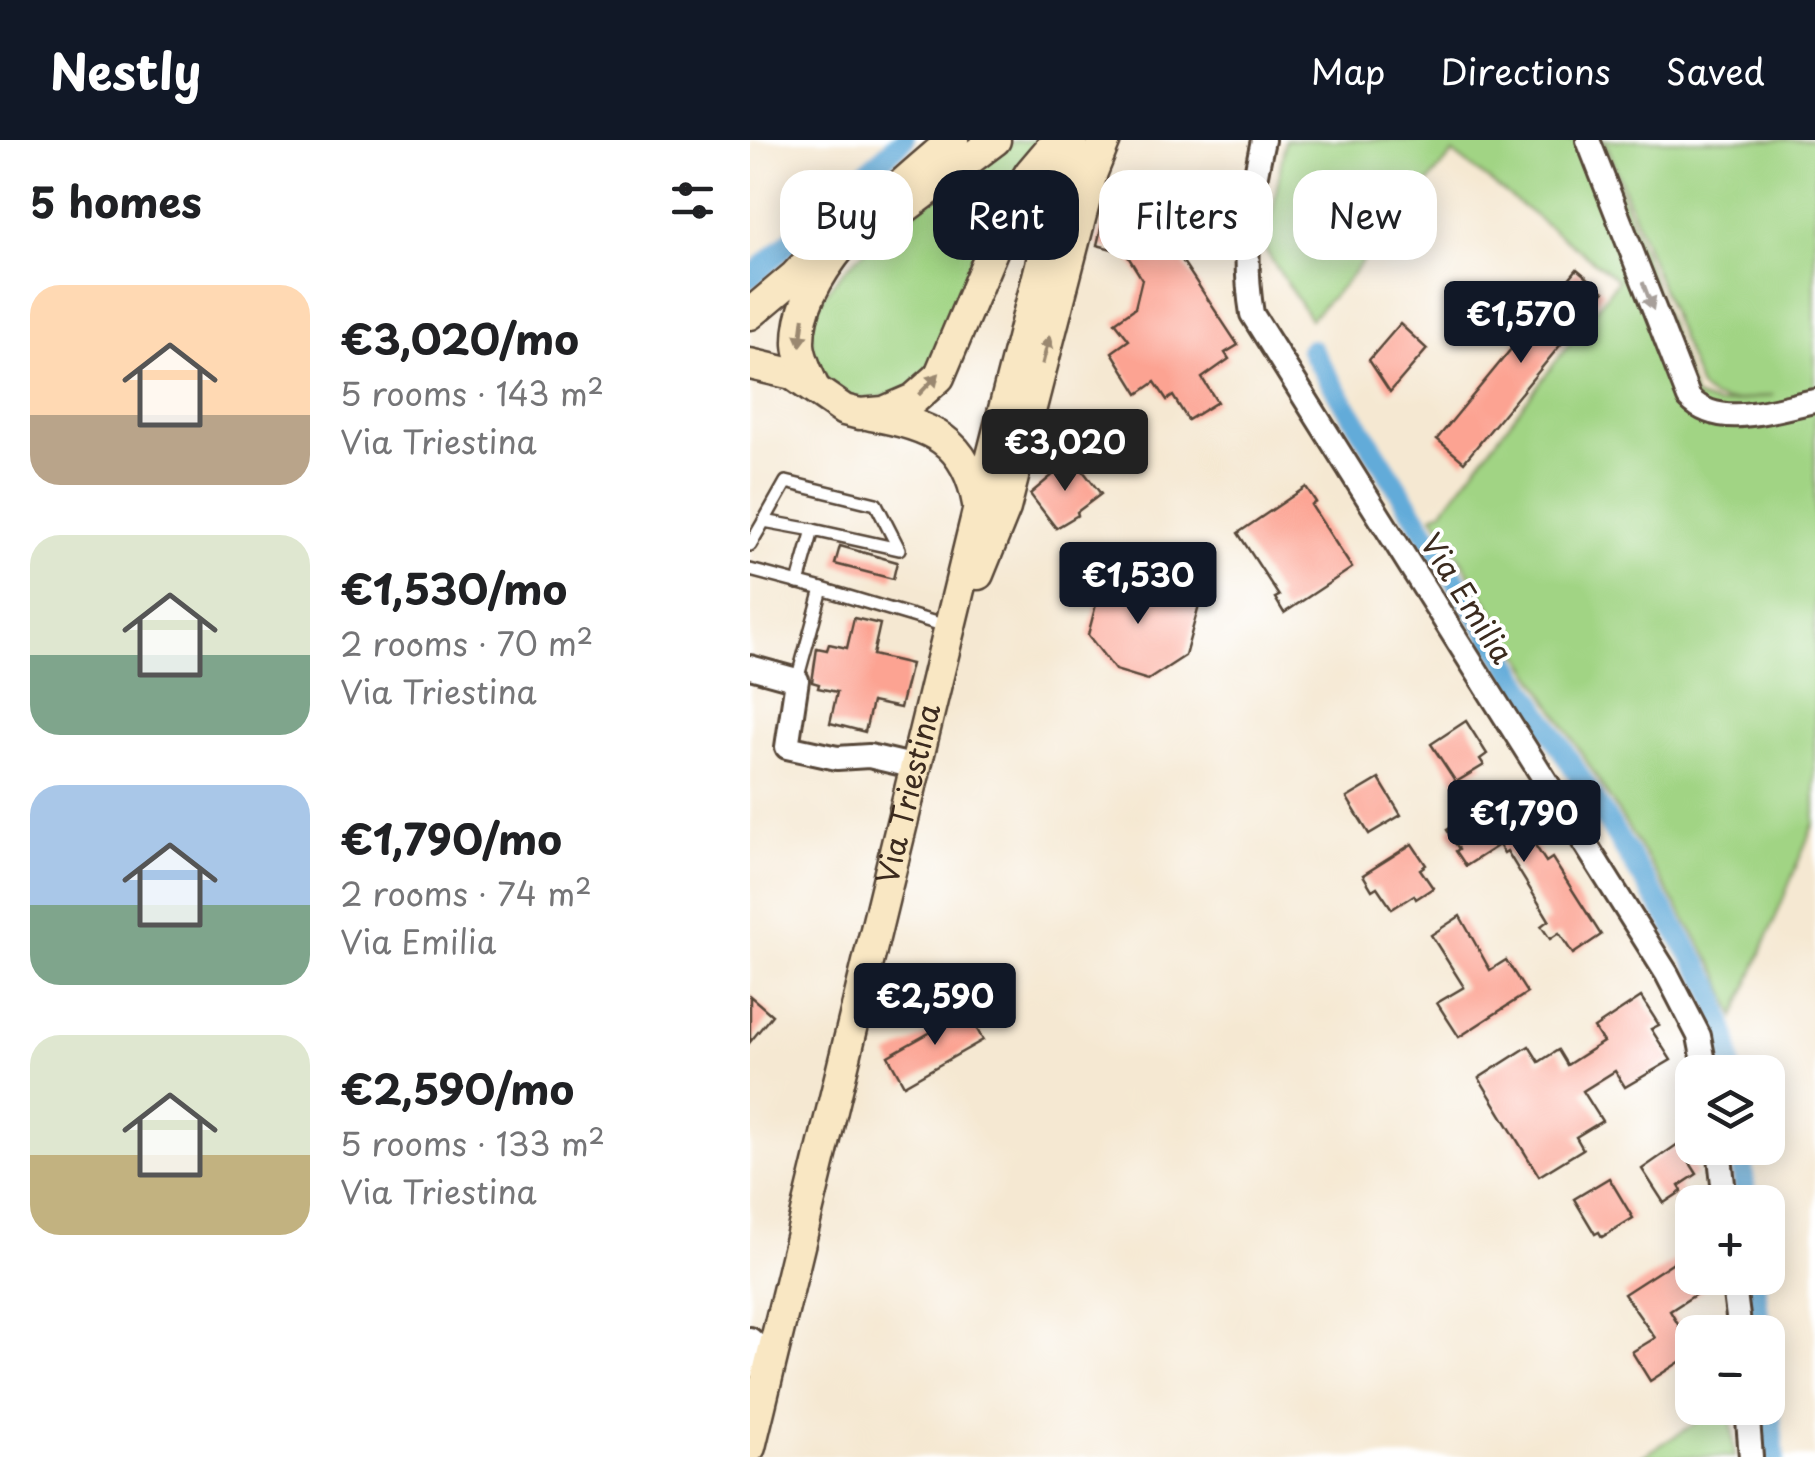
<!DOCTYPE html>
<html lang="en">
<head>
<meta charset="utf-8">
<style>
  :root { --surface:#fff; --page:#f6f6f6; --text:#202124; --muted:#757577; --accent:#111827 }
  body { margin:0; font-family:"Playpen Sans",sans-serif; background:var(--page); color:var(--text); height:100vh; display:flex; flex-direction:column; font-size:38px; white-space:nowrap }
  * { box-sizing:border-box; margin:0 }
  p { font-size:32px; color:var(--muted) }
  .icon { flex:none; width:55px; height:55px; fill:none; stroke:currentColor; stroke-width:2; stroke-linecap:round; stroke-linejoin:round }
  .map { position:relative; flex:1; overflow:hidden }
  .panel { display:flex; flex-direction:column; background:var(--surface); width:750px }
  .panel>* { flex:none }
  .hud { position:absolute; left:30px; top:30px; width:885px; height:90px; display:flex; gap:20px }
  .buttons { position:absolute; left:925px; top:915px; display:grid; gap:20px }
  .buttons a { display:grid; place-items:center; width:110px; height:110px; border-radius:20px; background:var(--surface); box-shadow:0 5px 25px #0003; font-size:50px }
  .price { position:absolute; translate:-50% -85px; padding:0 22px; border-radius:10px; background:var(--accent); color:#fff; font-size:32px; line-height:65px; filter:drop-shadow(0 2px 5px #0008) }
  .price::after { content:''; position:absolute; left:50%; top:60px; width:30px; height:22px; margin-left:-15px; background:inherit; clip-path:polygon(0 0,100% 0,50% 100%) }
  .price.selected { background:#222; color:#fff }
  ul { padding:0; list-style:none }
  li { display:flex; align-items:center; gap:30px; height:250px; padding:0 30px }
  li span { display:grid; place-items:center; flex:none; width:280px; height:200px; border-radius:30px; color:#555 }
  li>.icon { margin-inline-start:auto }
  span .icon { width:120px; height:120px; fill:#fffc; stroke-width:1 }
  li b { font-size:42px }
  h2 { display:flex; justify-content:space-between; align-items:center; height:120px; padding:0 30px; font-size:42px }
  .pill { padding:0 35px; border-radius:30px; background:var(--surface); box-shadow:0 5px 25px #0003; font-size:35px; line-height:90px }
  .pill.selected { background:var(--accent); color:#fff }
  header { display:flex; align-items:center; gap:60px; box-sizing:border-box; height:140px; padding:0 50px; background:var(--accent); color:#fff }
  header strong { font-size:48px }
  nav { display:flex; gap:55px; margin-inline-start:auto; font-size:35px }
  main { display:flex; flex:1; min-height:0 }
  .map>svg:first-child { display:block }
</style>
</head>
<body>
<header>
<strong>Nestly</strong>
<nav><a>Map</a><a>Directions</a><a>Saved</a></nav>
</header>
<main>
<section class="panel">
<h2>5 homes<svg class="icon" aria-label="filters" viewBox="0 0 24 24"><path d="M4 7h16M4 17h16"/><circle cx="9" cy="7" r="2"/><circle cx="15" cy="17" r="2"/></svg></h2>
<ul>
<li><span style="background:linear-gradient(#ffd9b3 65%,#b9a48a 0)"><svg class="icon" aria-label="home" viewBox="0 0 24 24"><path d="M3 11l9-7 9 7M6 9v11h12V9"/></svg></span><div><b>€3,020/mo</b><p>5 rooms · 143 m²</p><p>Via Triestina</p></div></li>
<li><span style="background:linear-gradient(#dfe7d0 60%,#7fa58c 0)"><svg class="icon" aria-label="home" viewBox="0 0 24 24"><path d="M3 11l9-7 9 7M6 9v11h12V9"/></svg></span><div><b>€1,530/mo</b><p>2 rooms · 70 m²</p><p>Via Triestina</p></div></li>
<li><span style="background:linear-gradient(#a9c7e8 60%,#7fa58c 0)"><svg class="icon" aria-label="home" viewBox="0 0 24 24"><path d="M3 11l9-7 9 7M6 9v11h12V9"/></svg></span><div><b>€1,790/mo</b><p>2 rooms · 74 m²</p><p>Via Emilia</p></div></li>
<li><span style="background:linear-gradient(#dfe7d0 60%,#c2b280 0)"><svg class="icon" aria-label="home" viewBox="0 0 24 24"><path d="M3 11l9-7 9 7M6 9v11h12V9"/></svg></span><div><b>€2,590/mo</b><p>5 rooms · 133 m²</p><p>Via Triestina</p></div></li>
</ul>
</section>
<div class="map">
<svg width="1065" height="1317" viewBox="0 0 1065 1317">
  <rect width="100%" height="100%" fill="#fff"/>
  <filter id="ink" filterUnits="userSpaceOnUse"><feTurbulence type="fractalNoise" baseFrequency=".01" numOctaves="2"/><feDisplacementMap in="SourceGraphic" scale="20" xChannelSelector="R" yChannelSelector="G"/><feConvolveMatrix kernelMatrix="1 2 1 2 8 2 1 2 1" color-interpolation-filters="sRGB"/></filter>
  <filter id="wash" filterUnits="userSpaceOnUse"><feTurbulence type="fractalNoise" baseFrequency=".0048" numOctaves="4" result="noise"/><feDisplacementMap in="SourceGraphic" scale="40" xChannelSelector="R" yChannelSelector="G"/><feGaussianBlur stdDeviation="2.25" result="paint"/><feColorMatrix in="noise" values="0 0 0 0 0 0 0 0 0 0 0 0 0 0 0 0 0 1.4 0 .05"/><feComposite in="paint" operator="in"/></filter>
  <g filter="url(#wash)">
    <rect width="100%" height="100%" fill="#f5e8d2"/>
    <g fill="#a1d484" stroke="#6e7f51" stroke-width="2.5">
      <path d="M293,0L169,247C112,262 106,272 63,225C63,209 58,186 65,171C89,114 211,40 264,1Z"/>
      <path d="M535,0H852L945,257L968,265L1024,255C998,257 969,271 950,248L855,0H1065V673L1064,683L985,877L969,834L683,375L693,370L868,140L703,13L593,145L560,179L516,111Z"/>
      <path d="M971,1268H980L985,1317H891Z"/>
    </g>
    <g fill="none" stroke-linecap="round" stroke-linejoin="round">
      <g stroke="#62abd9" stroke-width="22">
        <path d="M0,138L153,0"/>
        <path d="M561,210L961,846L977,899L981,932"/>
        <path d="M990,1008L996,1062"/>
        <path d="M1004,1138L1010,1192"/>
        <path d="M1018,1255L1024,1317"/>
      </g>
    </g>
    <g id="blocks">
      <g fill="#fca392">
        <path d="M361,47L377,51L362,109L347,105Z"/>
        <path d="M408,84L488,205L475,213L479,219L452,238L467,262L438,280L423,256L417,260L405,242L388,254L362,212L379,200L365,182L385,168L392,139L372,107Z"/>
        <path d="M827,129L854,152L714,322L687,299Z"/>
        <path d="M650,184L677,209L640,252L619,220Z"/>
        <path d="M323,318L351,354L327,372L328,375L306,388L280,354Z"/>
        <path d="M556,347L566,362L561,365L602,428L534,473L525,458L529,456L488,393Z"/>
        <path d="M90,406L147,422L143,439L85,424Z"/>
        <path d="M332,430L356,435L382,451L449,465L435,516L398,540L365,530L338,495L349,453L327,448Z"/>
        <path d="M104,478L130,484L123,515L161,524L150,568L122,562L115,592L80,583L87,552L68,548L69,544L62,542L67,508L77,510L79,504L97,508Z"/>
        <path d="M716,581L737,614L730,619L734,625L706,642L681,604Z"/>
        <path d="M629,639L651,675L619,694L597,658Z"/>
        <path d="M746,645L796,722L802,718L851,795L823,814L809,793L800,799L791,786L799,780L757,711L754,713L749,705L716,726L706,711L709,709L697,690L715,679L709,671Z"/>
        <path d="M662,704L676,725L670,729L683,748L666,759L664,755L642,769L627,747L622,750L613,735Z"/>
        <path d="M710,776L740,830L756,820L777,853L709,897L687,863L714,847L681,795Z"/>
        <path d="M0,856L22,875L0,902Z"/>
        <path d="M891,857L909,885L901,889L921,920L875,947L865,931L833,951L852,981L826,997L833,1009L789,1036L729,938L779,906L789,922L808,910L817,925L853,902L844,888Z"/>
        <path d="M217,872L233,900L154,945L138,916Z"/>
        <path d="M928,1004L947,1034L929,1046L932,1051L914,1063L892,1029Z"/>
        <path d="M859,1038L883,1078L852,1097L849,1092L845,1094L824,1059Z"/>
        <path d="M936,1114L942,1124V1138L968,1140L920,1171L942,1208V1214L900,1241L882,1212L905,1198L874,1154Z"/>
      </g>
    </g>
  </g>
  <g filter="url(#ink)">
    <use href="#blocks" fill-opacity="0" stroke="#574639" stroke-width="2.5"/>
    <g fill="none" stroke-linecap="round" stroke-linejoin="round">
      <defs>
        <g id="lane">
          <path d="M14,381L36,342L126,364L149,409L63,390"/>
          <path d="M0,405L14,381L63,390L48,443"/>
          <path d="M0,430L72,449"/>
          <path d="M47,540L72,449L196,486"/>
        </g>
        <g id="street">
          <path d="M513,0C500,59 492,113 502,174L917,834L949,896L956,932"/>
          <path d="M838,0L939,258C970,291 1026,268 1065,261"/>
          <path d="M0,527L47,540L37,607L87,618L119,616L166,627"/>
          <path d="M969,1008L975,1062"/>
          <path d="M983,1138L990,1192"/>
          <path d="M0,1199L23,1220L0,1225"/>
          <path d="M997,1268L1001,1317"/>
        </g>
        <g id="secondary">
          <path d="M141,78L245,0"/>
          <path d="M0,174L45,136L81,97"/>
          <path d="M0,224L42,234L94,270L110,274L134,272L164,259L189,237L264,59L280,33L308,0"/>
          <path d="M64,248C58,234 50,219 49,204C47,124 149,48 203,0"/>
          <path d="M121,275C180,285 217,300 228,364"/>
          <path d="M228,434L255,368L342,32L355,0"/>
          <path id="s1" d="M0,1307L229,367L323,0"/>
        </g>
      </defs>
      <use href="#lane" stroke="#574639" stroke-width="16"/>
      <use href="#street" stroke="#574639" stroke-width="28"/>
      <use href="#secondary" stroke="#574639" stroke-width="35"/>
      <use href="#lane" stroke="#fff" stroke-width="11"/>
      <use href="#street" stroke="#fff" stroke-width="22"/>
      <use href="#secondary" stroke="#f9e7c3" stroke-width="30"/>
    </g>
    <defs><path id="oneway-solid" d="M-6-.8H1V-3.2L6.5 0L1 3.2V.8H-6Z" transform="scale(2.5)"/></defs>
    <use fill="#a79f9a" href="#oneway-solid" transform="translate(898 156) rotate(69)"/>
    <g fill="#9a8870">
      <use href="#oneway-solid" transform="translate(52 192) rotate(97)"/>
      <use href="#oneway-solid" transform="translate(296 210) rotate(-76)"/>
      <use href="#oneway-solid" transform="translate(179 244) rotate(-46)"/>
    </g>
  </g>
  <g text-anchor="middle" stroke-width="8" stroke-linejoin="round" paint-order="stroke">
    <g font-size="30" fill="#3b2a1e" stroke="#fff">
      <text transform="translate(716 459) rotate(58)" y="10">Via Emilia</text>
      <text dy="10" stroke="none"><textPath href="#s1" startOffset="672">Via Triestina</textPath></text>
    </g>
  </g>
</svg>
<div class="buttons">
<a><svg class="icon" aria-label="layers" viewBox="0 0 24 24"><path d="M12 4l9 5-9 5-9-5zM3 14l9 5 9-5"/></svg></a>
<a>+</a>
<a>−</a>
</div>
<b class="price" style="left:771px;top:226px">€1,570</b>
<b class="price selected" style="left:315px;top:354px">€3,020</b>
<b class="price" style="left:388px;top:487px">€1,530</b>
<b class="price" style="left:774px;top:725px">€1,790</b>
<b class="price" style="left:185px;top:908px">€2,590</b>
<div class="hud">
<a class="pill">Buy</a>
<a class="pill selected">Rent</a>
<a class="pill">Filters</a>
<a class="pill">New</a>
</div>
</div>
</main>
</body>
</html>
